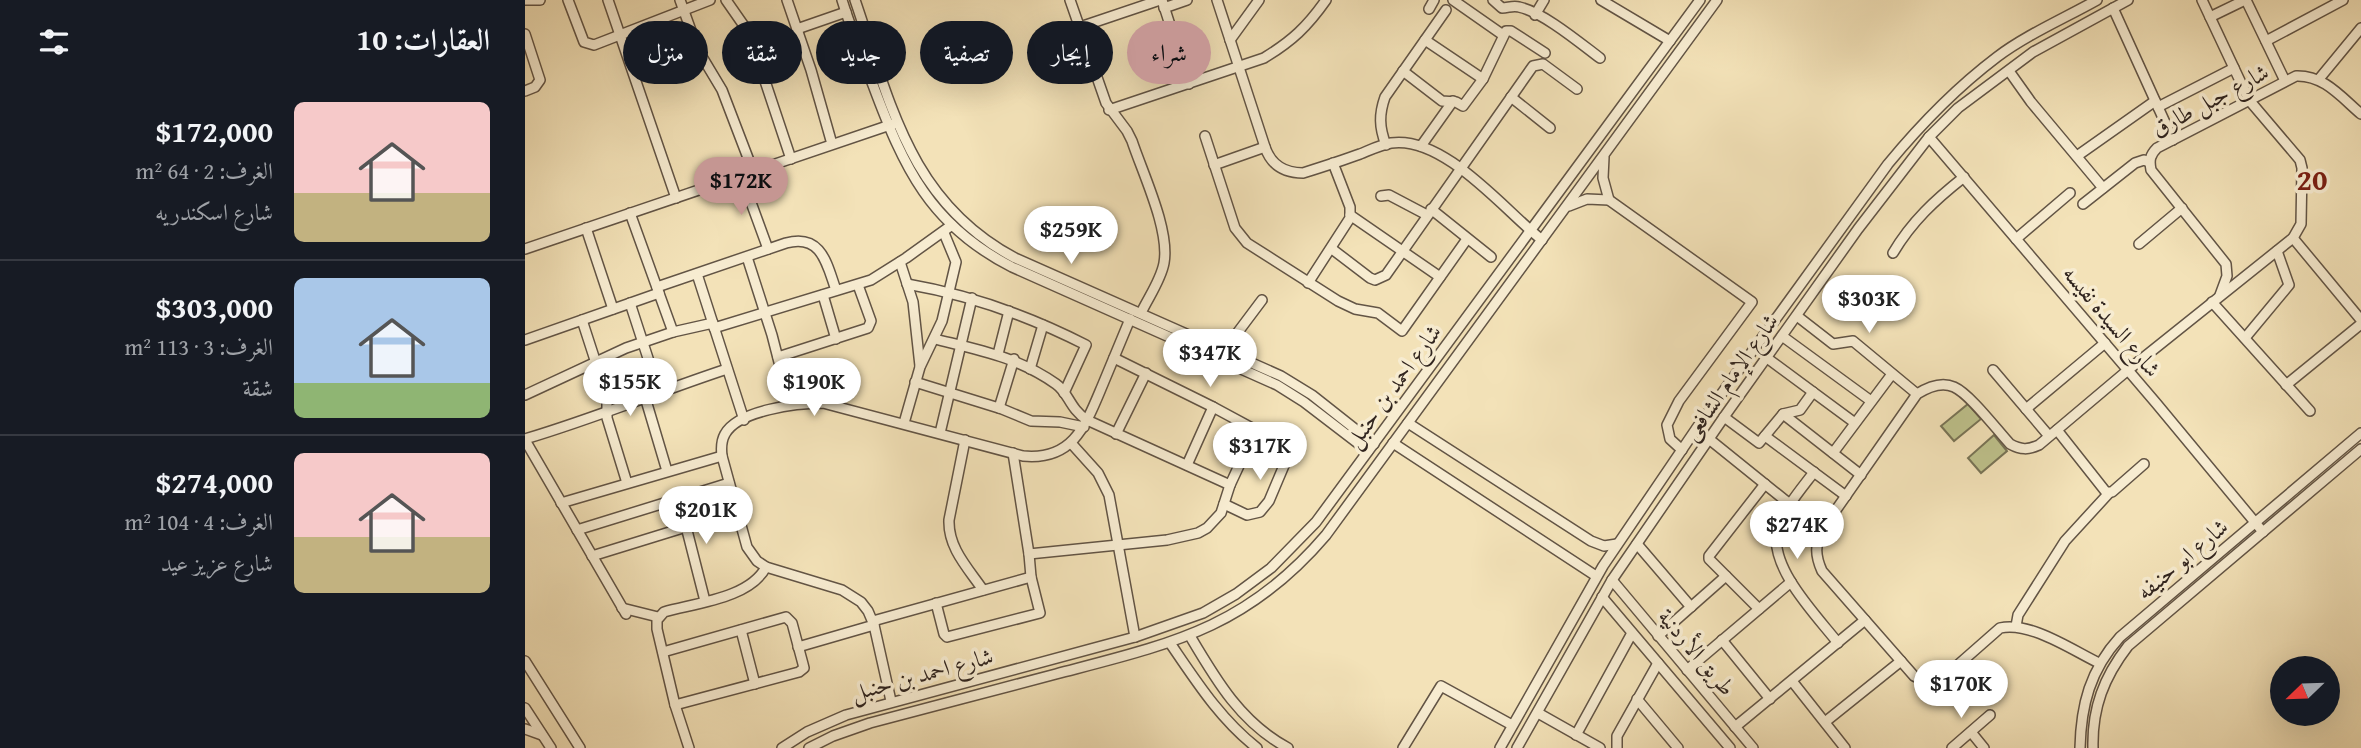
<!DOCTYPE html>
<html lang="ar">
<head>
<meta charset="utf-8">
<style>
  :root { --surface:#171b24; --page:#20242c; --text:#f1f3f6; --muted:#9ea1a6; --line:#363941; --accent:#c59692 }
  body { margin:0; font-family:"Gentium Book Plus",Amiri,serif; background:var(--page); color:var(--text); direction:rtl; height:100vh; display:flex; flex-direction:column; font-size:26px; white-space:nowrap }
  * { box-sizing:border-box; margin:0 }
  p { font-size:23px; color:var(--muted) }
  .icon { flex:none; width:38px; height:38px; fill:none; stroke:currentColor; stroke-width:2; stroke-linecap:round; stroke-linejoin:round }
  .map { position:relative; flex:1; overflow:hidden; direction:ltr }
  .drawer { display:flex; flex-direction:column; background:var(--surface); width:525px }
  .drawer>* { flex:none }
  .hud { position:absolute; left:21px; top:21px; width:665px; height:63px; direction:rtl; display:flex; gap:14px }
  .needle { width:46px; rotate:247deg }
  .fabs { position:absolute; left:1745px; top:656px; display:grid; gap:14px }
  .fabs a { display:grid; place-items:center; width:70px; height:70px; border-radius:50%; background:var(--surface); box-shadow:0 7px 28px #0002; font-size:35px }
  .price { position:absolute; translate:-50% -60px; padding:0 16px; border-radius:24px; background:#fff; color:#222; font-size:23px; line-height:46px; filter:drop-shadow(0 2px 4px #0008) }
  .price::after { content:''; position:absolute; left:50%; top:42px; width:21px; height:16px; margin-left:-10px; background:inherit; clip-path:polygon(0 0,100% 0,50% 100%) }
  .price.selected { background:var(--accent); color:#111 }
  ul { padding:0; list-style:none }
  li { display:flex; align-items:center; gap:21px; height:175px; padding:0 35px }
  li+li { border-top:2px solid var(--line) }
  li span { display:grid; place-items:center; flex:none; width:196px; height:140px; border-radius:10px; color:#555 }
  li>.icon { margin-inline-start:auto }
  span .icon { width:84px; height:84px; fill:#fffc; stroke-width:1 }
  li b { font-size:30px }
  h2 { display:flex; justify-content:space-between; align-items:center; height:84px; padding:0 35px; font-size:30px }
  .chip { padding:0 24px; border-radius:32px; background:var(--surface); box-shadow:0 7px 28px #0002; font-size:24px; line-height:63px }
  .chip.selected { background:var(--accent); color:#111 }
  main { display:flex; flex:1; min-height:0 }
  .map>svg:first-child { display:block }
</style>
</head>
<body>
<main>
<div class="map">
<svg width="1836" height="748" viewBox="0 0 1836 748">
  <rect width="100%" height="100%" fill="#f3e2b8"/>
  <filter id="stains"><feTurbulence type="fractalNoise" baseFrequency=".00286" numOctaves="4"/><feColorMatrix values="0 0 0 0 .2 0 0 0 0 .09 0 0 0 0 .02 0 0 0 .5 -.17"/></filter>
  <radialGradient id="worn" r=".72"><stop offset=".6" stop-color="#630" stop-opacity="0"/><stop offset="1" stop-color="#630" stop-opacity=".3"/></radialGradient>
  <g fill="#bec28c" stroke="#787456" stroke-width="2">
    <path d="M1443,404L1456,419L1429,441L1416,426Z"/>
    <path d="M1469,435L1482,451L1456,473L1443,458Z"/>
  </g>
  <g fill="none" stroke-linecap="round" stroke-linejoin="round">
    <defs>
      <g id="minor">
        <path d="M0,0H15"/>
        <path d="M43,0L59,42L69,45L185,0"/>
        <path d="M83,0L151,198"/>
        <path d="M155,0L173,50L197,90L228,171"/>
        <path d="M201,0L224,33L266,159"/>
        <path d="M262,0L286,70L307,144"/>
        <path d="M317,0C326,29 337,57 348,85C379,168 405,225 487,267L752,385L779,402L843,451"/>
        <path d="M330,0C366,105 385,202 490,258L756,376L787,395L849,444"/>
        <path d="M545,0L581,103L602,131L607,141C618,174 645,230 639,263C636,280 623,298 616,313"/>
        <path d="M637,0L664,84"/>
        <path d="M692,0L740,147C746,165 759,173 778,173C797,167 816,161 835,154C845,150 855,145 866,143C919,135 979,210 1017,240"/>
        <path d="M928,0L978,35"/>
        <path d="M968,0L977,8C983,8 988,5 994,7C1018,12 1055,43 1075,58"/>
        <path d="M1076,0L1145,41"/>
        <path d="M1721,0L1760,81"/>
        <path d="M639,8L662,0"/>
        <path d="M1588,8L1648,140"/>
        <path d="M904,9L909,0"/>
        <path d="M1010,15L1019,0"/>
        <path d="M1685,17L1720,0"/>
        <path d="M555,27L635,0"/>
        <path d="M272,29L321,12"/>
        <path d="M0,34L15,80L10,87L0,91"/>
        <path d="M705,40L734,0"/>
        <path d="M900,40L958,79"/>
        <path d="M1741,41L1818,0"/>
        <path d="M878,71L917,101L931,102L938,106L958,79L981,31H986L1020,53"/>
        <path d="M1484,71L1506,102L1578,188"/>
        <path d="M1794,79L1836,28"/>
        <path d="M986,97L1025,128"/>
        <path d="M1633,107L1709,68"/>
        <path d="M584,110L739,58C767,41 782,27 801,0"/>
        <path d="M680,136L710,228L722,243L813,301L830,309L853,313L877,331L942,239"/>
        <path d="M1404,137L1631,403L1738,532"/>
        <path d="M861,145C854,127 854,114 860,97L921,10"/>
        <path d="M896,146L928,101"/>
        <path d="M1552,156L1630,101"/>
        <path d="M1079,157L1078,178L1084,200"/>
        <path d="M689,165L740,147"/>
        <path d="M216,175L243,249"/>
        <path d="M856,196L864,195L902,215"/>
        <path d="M1558,204L1610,163L1619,160L1624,162"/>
        <path d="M1044,206L1062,199L1084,200L1227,302L1154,401L1142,425L1145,439L1157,450"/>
        <path d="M906,209L966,257"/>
        <path d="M105,213L148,332"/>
        <path d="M825,215L915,277"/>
        <path d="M61,228L88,309"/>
        <path d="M1768,238L1836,320"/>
        <path d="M1491,239L1545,193"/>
        <path d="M1614,244L1657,208"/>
        <path d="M0,249L368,124"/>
        <path d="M807,249L845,278L850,280L861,275L1008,66L1018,64L1052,89"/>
        <path d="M1368,253C1387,221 1410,200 1439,177"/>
        <path d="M222,257L247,335L265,405"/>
        <path d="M375,262L388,302L395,366"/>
        <path d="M172,274L219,420"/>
        <path d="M783,283L825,218V207L808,163"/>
        <path d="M382,284C446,295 504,316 561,345L539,393"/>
        <path d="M132,287L261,243C297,233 302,265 311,290"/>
        <path d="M298,295L311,339"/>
        <path d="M1695,295L1702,276L1701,264L1626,170C1624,160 1625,155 1632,148L1771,76C1799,75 1816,97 1836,114"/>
        <path d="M1687,302L1785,411"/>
        <path d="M105,303L134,392"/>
        <path d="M1272,316L1308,344L1328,341L1392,394"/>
        <path d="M57,320L82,397V418L102,483"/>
        <path d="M189,328L346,280L381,258L427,225"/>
        <path d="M1257,336L1346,401"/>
        <path d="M1720,338L1764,285L1752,251"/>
        <path d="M410,339C454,350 493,357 531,384C544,393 544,408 562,420L705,485"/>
        <path d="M0,340L134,293"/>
        <path d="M703,352L710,336L737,300"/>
        <path d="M473,354L484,311"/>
        <path d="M253,357L343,328L346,321L333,285"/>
        <path d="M589,358L688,407L766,449L744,501L735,512L722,515L699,504"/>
        <path d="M1242,358L1330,423"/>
        <path d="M505,369L518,325"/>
        <path d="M1468,370L1524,436"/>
        <path d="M390,382L477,409L506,421L535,422L559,427"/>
        <path d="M1761,385L1836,324"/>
        <path d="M0,395L101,348L148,332L188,323"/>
        <path d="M120,397L142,471"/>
        <path d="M474,408L489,359"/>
        <path d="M1501,409L1580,343"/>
        <path d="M1258,414L1336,475"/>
        <path d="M1199,417L1234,443L1258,414L1275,410L1288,392"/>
        <path d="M379,423L395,367L417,321L431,262L419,233"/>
        <path d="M883,423L1066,541L1079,546L1092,544"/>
        <path d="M1532,430L1581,492H1587L1619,464"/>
        <path d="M415,433L447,298"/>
        <path d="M591,434L621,373"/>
        <path d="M1240,436L1321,496"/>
        <path d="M0,439C68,419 135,391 202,369"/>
        <path d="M1184,439L1297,530"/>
        <path d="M0,440L101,614"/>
        <path d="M440,440L424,520C423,548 443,568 458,590"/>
        <path d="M546,443L573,473L584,495L610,637"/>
        <path d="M868,443L1071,576"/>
        <path d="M1308,453L1367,374"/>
        <path d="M662,465L688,407"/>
        <path d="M1289,472C1277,488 1256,512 1252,532C1245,569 1292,616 1313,643"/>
        <path d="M154,499L180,601"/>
        <path d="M36,503L197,456"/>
        <path d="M52,530L204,483"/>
        <path d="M1112,544L1166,607"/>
        <path d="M504,554L642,540L673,533L682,528L696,513L705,485L731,429"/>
        <path d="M67,556L161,527"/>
        <path d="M1087,580L1228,748"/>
        <path d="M1077,597L1205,748"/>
        <path d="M411,603L419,634L422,637L515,613L506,577L504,554L488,453"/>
        <path d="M97,608L133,617"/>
        <path d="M1234,609L1184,559V556L1240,484"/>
        <path d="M348,621L506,577"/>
        <path d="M1491,626L1493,615L1540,541L1584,493"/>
        <path d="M216,630L230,684"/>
        <path d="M665,636C691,680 716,723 763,748"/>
        <path d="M1133,636L1201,576"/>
        <path d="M1197,640L1245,699"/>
        <path d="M645,643C671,681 695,719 732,748"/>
        <path d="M273,647L349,625"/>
        <path d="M138,652L261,617L267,623L278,664L279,668L274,672L150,705"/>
        <path d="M0,661L55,748"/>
        <path d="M1574,663C1547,650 1505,621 1475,628L1417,679C1406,681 1399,682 1389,676L1297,571C1290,555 1290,545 1297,530L1392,394C1403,387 1416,381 1429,387C1445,394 1472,430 1485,444C1496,450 1503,450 1514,445L1603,370L1768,238L1776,224L1777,168L1775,160L1724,100L1677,0"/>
        <path d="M1162,670L1266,582"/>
        <path d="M1267,681L1320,748"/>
        <path d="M1112,699L1153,748"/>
        <path d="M366,701L349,625L343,611L336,602L317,590L241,567L232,561L222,547L197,456C196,448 196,441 200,434C213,410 273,403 298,403L498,456C549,461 561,424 578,384C587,362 596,341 605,319"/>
        <path d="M0,708L26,748"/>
        <path d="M1013,713L1075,748"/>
        <path d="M1300,722L1376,661"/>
        <path d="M1210,727L1340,620"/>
        <path d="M0,729L17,735"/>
        <path d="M1446,732L1459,748"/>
        <path d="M1051,735L1107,633"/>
        <path d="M164,748L150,705L132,629V620L139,612C171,603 225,598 241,567"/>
        <path d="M257,748L282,732L321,715L610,637L678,613L711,594L746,568L791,522L1175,0"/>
        <path d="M284,748L308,736L345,723C407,707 469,690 531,674C645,644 721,629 801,535L1192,0"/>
        <path d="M878,748L916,686L987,725"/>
        <path d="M975,748L1078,566L1171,429L1363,164C1396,124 1431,88 1472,57C1501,35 1540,18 1572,0"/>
        <path d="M992,748L1087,580L1199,417L1333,229L1404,137L1433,108L1508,52L1603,0"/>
        <path d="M1092,748V736L1133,663"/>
        <path d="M1427,748L1465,715"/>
        <path d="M1555,748C1556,705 1565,670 1595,637L1836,433"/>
        <path d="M1568,748C1567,708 1579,677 1603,646L1836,449"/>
      </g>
    </defs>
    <use href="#minor" stroke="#625445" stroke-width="12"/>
    <use href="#minor" stroke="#f7ecd1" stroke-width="9"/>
  </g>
  <g text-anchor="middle" stroke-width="7" stroke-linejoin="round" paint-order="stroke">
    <g font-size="23" fill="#31251f" stroke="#f7ecd1">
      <text transform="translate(1685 100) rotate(-28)" y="8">شارع جبل طارق</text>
      <text transform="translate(1587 321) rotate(50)" y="8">شارع السيدة نفيسه</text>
      <text transform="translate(1205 377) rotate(-55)" y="8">شارع الإمام الشافعى</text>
      <text transform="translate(868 386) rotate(-54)" y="8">شارع احمد بن حنبل</text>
      <text transform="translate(1657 559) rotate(-40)" y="8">شارع ابو حنيفه</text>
      <text transform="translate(1172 652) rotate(50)" y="8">طريق الأردنية</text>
      <text transform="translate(397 674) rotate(-15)" y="8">شارع احمد بن حنبل</text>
    </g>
    <g font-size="30" font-weight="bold" fill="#7a1f14" stroke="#f7ecd1">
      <text x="1787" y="190">20</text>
    </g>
  </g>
  <rect width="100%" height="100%" filter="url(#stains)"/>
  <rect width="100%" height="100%" fill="url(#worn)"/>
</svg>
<div class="fabs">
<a><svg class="needle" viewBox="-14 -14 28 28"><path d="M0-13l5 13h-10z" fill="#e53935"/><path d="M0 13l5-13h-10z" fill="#9ea1a6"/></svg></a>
</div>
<b class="price selected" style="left:216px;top:217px">$172K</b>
<b class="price" style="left:546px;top:266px">$259K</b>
<b class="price" style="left:1344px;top:335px">$303K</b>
<b class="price" style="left:685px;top:389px">$347K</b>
<b class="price" style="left:105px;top:418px">$155K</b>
<b class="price" style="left:289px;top:418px">$190K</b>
<b class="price" style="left:735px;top:482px">$317K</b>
<b class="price" style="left:181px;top:546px">$201K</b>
<b class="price" style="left:1272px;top:561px">$274K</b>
<b class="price" style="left:1436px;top:720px">$170K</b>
<div class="hud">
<a class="chip selected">شراء</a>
<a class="chip">إيجار</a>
<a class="chip">تصفية</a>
<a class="chip">جديد</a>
<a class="chip">شقة</a>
<a class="chip">منزل</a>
</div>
</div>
<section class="drawer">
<h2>العقارات: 10<svg class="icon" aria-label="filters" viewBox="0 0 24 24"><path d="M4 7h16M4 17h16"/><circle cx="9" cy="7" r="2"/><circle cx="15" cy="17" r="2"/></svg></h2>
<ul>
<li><span style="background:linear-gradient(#f6c9c9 65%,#c2b280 0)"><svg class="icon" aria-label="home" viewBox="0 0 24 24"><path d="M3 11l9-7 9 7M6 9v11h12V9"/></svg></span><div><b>$172,000</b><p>الغرف: 2 · 64 m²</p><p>شارع اسكندريه</p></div></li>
<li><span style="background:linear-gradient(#a9c7e8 75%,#8fb573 0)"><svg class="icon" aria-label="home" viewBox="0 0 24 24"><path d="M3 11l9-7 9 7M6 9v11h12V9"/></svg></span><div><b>$303,000</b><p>الغرف: 3 · 113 m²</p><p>شقة</p></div></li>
<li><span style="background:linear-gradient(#f6c9c9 60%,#c2b280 0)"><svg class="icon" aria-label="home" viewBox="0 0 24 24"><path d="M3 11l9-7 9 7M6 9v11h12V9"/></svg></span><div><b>$274,000</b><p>الغرف: 4 · 104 m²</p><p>شارع عزيز عيد</p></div></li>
</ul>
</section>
</main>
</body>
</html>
